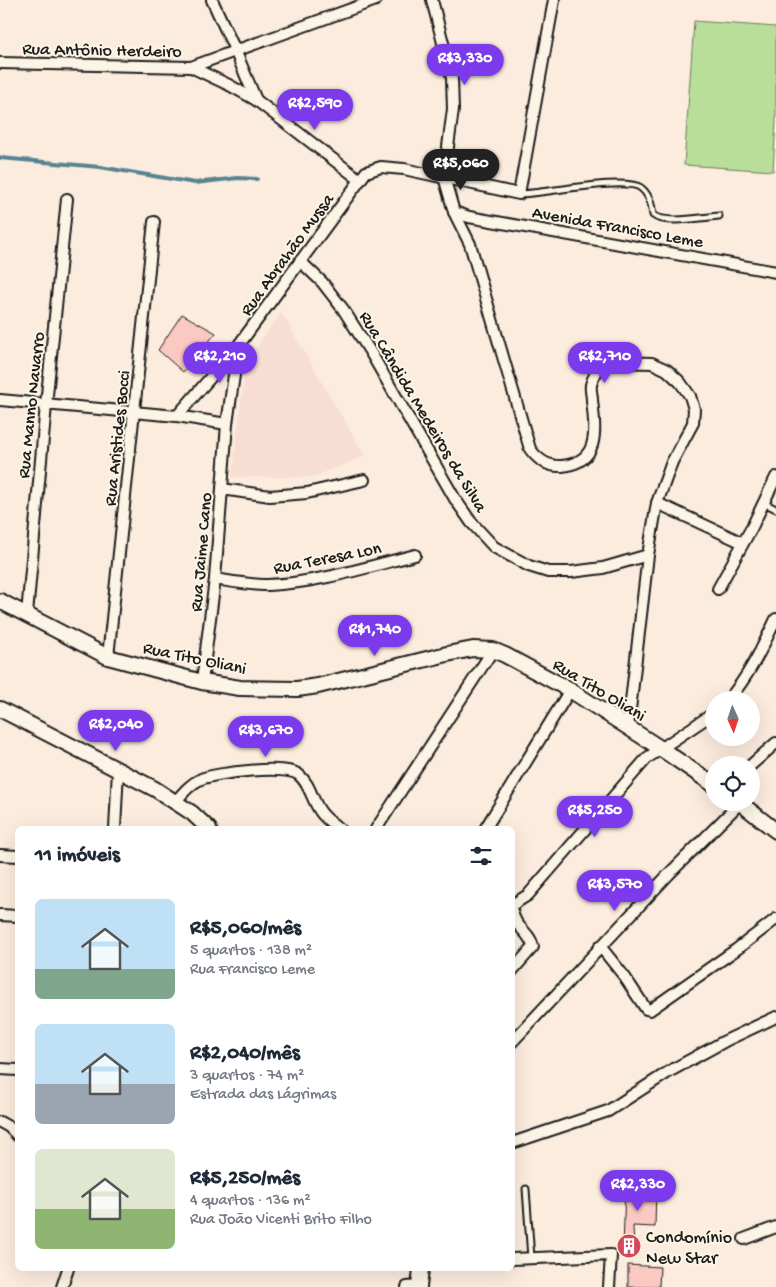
<!DOCTYPE html>
<html lang="pt">
<head>
<meta charset="utf-8">
<style>
  :root { --surface:#fff; --page:#f6f6f7; --text:#1f2937; --muted:#747a83; --accent:#7c3aed }
  body { margin:0; font-family:"Gochi Hand",sans-serif; background:var(--page); color:var(--text); height:100vh; display:flex; flex-direction:column; font-size:19px; white-space:nowrap }
  * { box-sizing:border-box; margin:0 }
  p { font-size:16px; color:var(--muted) }
  .icon { flex:none; width:28px; height:28px; fill:none; stroke:currentColor; stroke-width:2; stroke-linecap:round; stroke-linejoin:round }
  .map { position:relative; flex:1; overflow:hidden }
  .panel { position:absolute; left:15px; top:826px; width:500px; height:445px; display:flex; flex-direction:column; background:var(--surface); border-radius:8px; box-shadow:0 5px 20px #0002 }
  .panel>* { flex:none }
  .needle { width:32px; rotate:177deg }
  .buttons { position:absolute; left:705px; top:691px; display:grid; gap:10px }
  .buttons a { display:grid; place-items:center; width:55px; height:55px; border-radius:50%; background:var(--surface); box-shadow:0 5px 20px #0002; font-size:25px }
  .price { position:absolute; translate:-50% -42px; padding:0 11px; border-radius:18px; background:var(--accent); color:#fff; font-size:16px; line-height:32px; filter:drop-shadow(0 1px 2px #0008) }
  .price::after { content:''; position:absolute; left:50%; top:30px; width:15px; height:11px; margin-left:-8px; background:inherit; clip-path:polygon(0 0,100% 0,50% 100%) }
  .price.on { background:#222; color:#fff }
  ul { padding:0; list-style:none }
  li { display:flex; align-items:center; gap:15px; height:125px; padding:0 20px }
  li span { display:grid; place-items:center; flex:none; width:140px; height:100px; border-radius:8px; color:#555 }
  li>.icon { margin-inline-start:auto }
  span .icon { width:60px; height:60px; fill:#fffc; stroke-width:1 }
  li b { font-size:21px }
  h2 { display:flex; justify-content:space-between; align-items:center; height:60px; padding:0 20px; font-size:21px }
  .map>svg:first-child { display:block }
</style>
</head>
<body>
<div class="map">
<svg width="776" height="1287" viewBox="0 0 776 1287">
  <rect width="100%" height="100%" fill="#fcecde"/>
  <filter id="ink" filterUnits="userSpaceOnUse"><feTurbulence type="fractalNoise" baseFrequency=".02" numOctaves="2"/><feDisplacementMap in="SourceGraphic" scale="10" xChannelSelector="R" yChannelSelector="G"/><feConvolveMatrix kernelMatrix="1 2 1 2 8 2 1 2 1" color-interpolation-filters="sRGB"/></filter>
  <g filter="url(#ink)">
    <path fill="#f7ded2" d="M281,312L365,456L313,477H232L246,362Z"/>
    <path fill="#b8de99" stroke="#6a7d5a" d="M694,21L776,27V121L773,171L684,165Z"/>
    <g fill="none" stroke-linecap="round" stroke-linejoin="round">
      <path stroke="#598392" stroke-width="4" d="M0,158L100,167L195,183L238,178L257,179"/>
    </g>
    <g fill="#fac9c2" stroke="#1c1c1c">
      <path d="M182,314L216,333L183,372L158,350Z"/>
      <path d="M625,1186L656,1187L655,1227L633,1226L634,1249L623,1250Z"/>
      <path d="M628,1265L660,1267L659,1287H628Z"/>
    </g>
    <g fill="none" stroke-linecap="round" stroke-linejoin="round">
      <defs>
        <g id="lane">
          <path d="M519,194C542,194 626,176 641,188C649,194 652,206 653,215C665,225 703,217 719,216"/>
          <path d="M764,503L776,509"/>
          <path d="M526,1189L531,1258"/>
        </g>
        <g id="street">
          <path d="M212,0L235,50L256,100"/>
          <path d="M432,0L452,78L453,109L444,177L454,212L470,244L530,449C538,460 549,467 562,466C601,462 595,429 592,400C592,395 590,389 591,385C592,379 597,372 599,367L612,362L652,363L667,370L680,382L690,396L694,409L693,423L672,462L657,503L648,555L628,727"/>
          <path d="M0,63L191,67L229,85L256,100L360,180"/>
          <path d="M191,67L376,0"/>
          <path d="M454,212L469,217L776,272"/>
          <path d="M300,261L322,282L343,309L371,353L455,499L471,522L494,547L529,566L548,572H571L603,568L648,555"/>
          <path d="M0,400L177,416L238,346L366,172L381,167L404,169L519,194L554,0"/>
          <path d="M177,416L227,424"/>
          <path d="M222,489L270,496L307,493L364,480"/>
          <path d="M657,503L743,543"/>
          <path d="M215,579C233,582 250,585 268,585C318,583 367,567 415,555"/>
          <path d="M718,589L752,527L776,477"/>
          <path d="M27,614L46,405L67,199"/>
          <path d="M108,657L154,222"/>
          <path d="M202,682L215,579L227,424L238,347"/>
          <path d="M728,700C749,676 762,648 776,619"/>
          <path d="M751,765L776,743"/>
          <path d="M175,802C183,793 190,784 201,779C216,773 287,764 299,775C310,784 312,800 320,811C325,819 333,824 340,829"/>
          <path d="M115,829L118,769"/>
          <path d="M376,829L493,650"/>
          <path d="M485,829L570,690"/>
          <path d="M0,855L18,856"/>
          <path d="M512,905L528,895L647,758L714,713"/>
          <path d="M512,911C515,929 530,931 533,947L512,971"/>
          <path d="M0,915L18,916"/>
          <path d="M600,946L624,976L646,1009L650,1010L737,949L776,919"/>
          <path d="M512,1042L669,874L740,803"/>
          <path d="M0,1069L18,1070"/>
          <path d="M0,1122L9,1127L18,1136"/>
          <path d="M512,1143L608,1111L670,1071L725,1041L776,1017"/>
          <path d="M744,1239L776,1227"/>
          <path d="M512,1259L611,1255L609,1287"/>
          <path d="M62,1287L68,1269"/>
          <path d="M407,1287L419,1286"/>
        </g>
        <g id="secondary">
          <path d="M0,601L108,657L202,682L240,688L297,689L318,686L447,654L473,649L493,650L505,655L570,690L660,748L714,785"/>
          <path d="M0,709L155,789L192,813L209,829"/>
          <path d="M739,802L776,831"/>
          <path d="M419,1287L421,1269"/>
        </g>
      </defs>
      <use href="#lane" stroke="#1c1c1c" stroke-width="9"/>
      <use href="#street" stroke="#1c1c1c" stroke-width="14"/>
      <use href="#secondary" stroke="#1c1c1c" stroke-width="18"/>
      <use href="#lane" stroke="#fcf5e5" stroke-width="5"/>
      <use href="#street" stroke="#fcf5e5" stroke-width="10"/>
      <use href="#secondary" stroke="#fcf5e5" stroke-width="14"/>
    </g>
  </g>
  <defs>
    <symbol id="building-disc" viewBox="-11 -11 22 22"><circle r="9.5" fill="#d1495b" stroke="#fcf5e5"/><path d="M-4-6H4V6H1V3H-1V6H-4ZM-2.5-4.3h1.7v1.8h-1.7ZM.8-4.3h1.7v1.8H.8ZM-2.5-1h1.7V.8h-1.7ZM.8-1h1.7V.8H.8Z" fill="#fff"/></symbol>
  </defs>
  <g fill-rule="evenodd">
    <use href="#building-disc" x="615" y="1232" width="28" height="28"/>
  </g>
  <g text-anchor="middle" stroke-width="4" stroke-linejoin="round" paint-order="stroke">
    <g font-size="18" fill="#1c1c1c" stroke="#fcf5e5">
      <text transform="translate(102 49) rotate(1)" y="6">Rua Antônio Herdeiro</text>
      <text transform="translate(618 226) rotate(10)" y="6">Avenida Francisco Leme</text>
      <text transform="translate(286 254) rotate(-54)" y="6">Rua Abrahão Mussa</text>
      <text transform="translate(30 405) rotate(-84)" y="6">Rua Manno Navarro</text>
      <text transform="translate(424 411) rotate(59)" y="6">Rua Cândida Medeiros da Silva</text>
      <text transform="translate(116 438) rotate(-84)" y="6">Rua Aristides Bocci</text>
      <text transform="translate(200 552) rotate(-85)" y="6">Rua Jaime Cano</text>
      <text transform="translate(327 557) rotate(-11)" y="6">Rua Teresa Lon</text>
      <text transform="translate(195 657) rotate(12)" y="6">Rua Tito Oliani</text>
      <text transform="translate(600 689) rotate(31)" y="6">Rua Tito Oliani</text>
    </g>
    <g font-size="18" fill="#1c1c1c" stroke="#fcf5e5" text-anchor="start">
      <text x="646" y="1242">Condomínio<tspan x="646" dy="21">New Star</tspan></text>
    </g>
  </g>
</svg>
<div class="buttons">
<a><svg class="needle" viewBox="-14 -14 28 28"><path d="M0-13l5 13h-10z" fill="#e53935"/><path d="M0 13l5-13h-10z" fill="#747a83"/></svg></a>
<a><svg class="icon" aria-label="locate" viewBox="0 0 24 24"><circle cx="12" cy="12" r="6"/><path d="M12 2v4M12 18v4M2 12h4M18 12h4"/></svg></a>
</div>
<b class="price" style="left:465px;top:86px">R$3,330</b>
<b class="price" style="left:315px;top:131px">R$2,590</b>
<b class="price on" style="left:461px;top:191px">R$5,060</b>
<b class="price" style="left:220px;top:384px">R$2,210</b>
<b class="price" style="left:605px;top:384px">R$2,710</b>
<b class="price" style="left:375px;top:657px">R$1,740</b>
<b class="price" style="left:116px;top:752px">R$2,040</b>
<b class="price" style="left:266px;top:758px">R$3,670</b>
<b class="price" style="left:595px;top:838px">R$5,250</b>
<b class="price" style="left:615px;top:912px">R$3,570</b>
<b class="price" style="left:638px;top:1212px">R$2,330</b>
<section class="panel">
<h2>11 imóveis<svg class="icon" aria-label="filters" viewBox="0 0 24 24"><path d="M4 7h16M4 17h16"/><circle cx="9" cy="7" r="2"/><circle cx="15" cy="17" r="2"/></svg></h2>
<ul>
<li><span style="background:linear-gradient(#bfe0f5 70%,#7fa58c 0)"><svg class="icon" aria-label="home" viewBox="0 0 24 24"><path d="M3 11l9-7 9 7M6 9v11h12V9"/></svg></span><div><b>R$5,060/mês</b><p>5 quartos · 138 m²</p><p>Rua Francisco Leme</p></div></li>
<li><span style="background:linear-gradient(#bfe0f5 60%,#9aa5b1 0)"><svg class="icon" aria-label="home" viewBox="0 0 24 24"><path d="M3 11l9-7 9 7M6 9v11h12V9"/></svg></span><div><b>R$2,040/mês</b><p>3 quartos · 74 m²</p><p>Estrada das Lágrimas</p></div></li>
<li><span style="background:linear-gradient(#dfe7d0 60%,#8fb573 0)"><svg class="icon" aria-label="home" viewBox="0 0 24 24"><path d="M3 11l9-7 9 7M6 9v11h12V9"/></svg></span><div><b>R$5,250/mês</b><p>4 quartos · 136 m²</p><p>Rua João Vicenti Brito Filho</p></div></li>
</ul>
</section>
</div>
</body>
</html>
